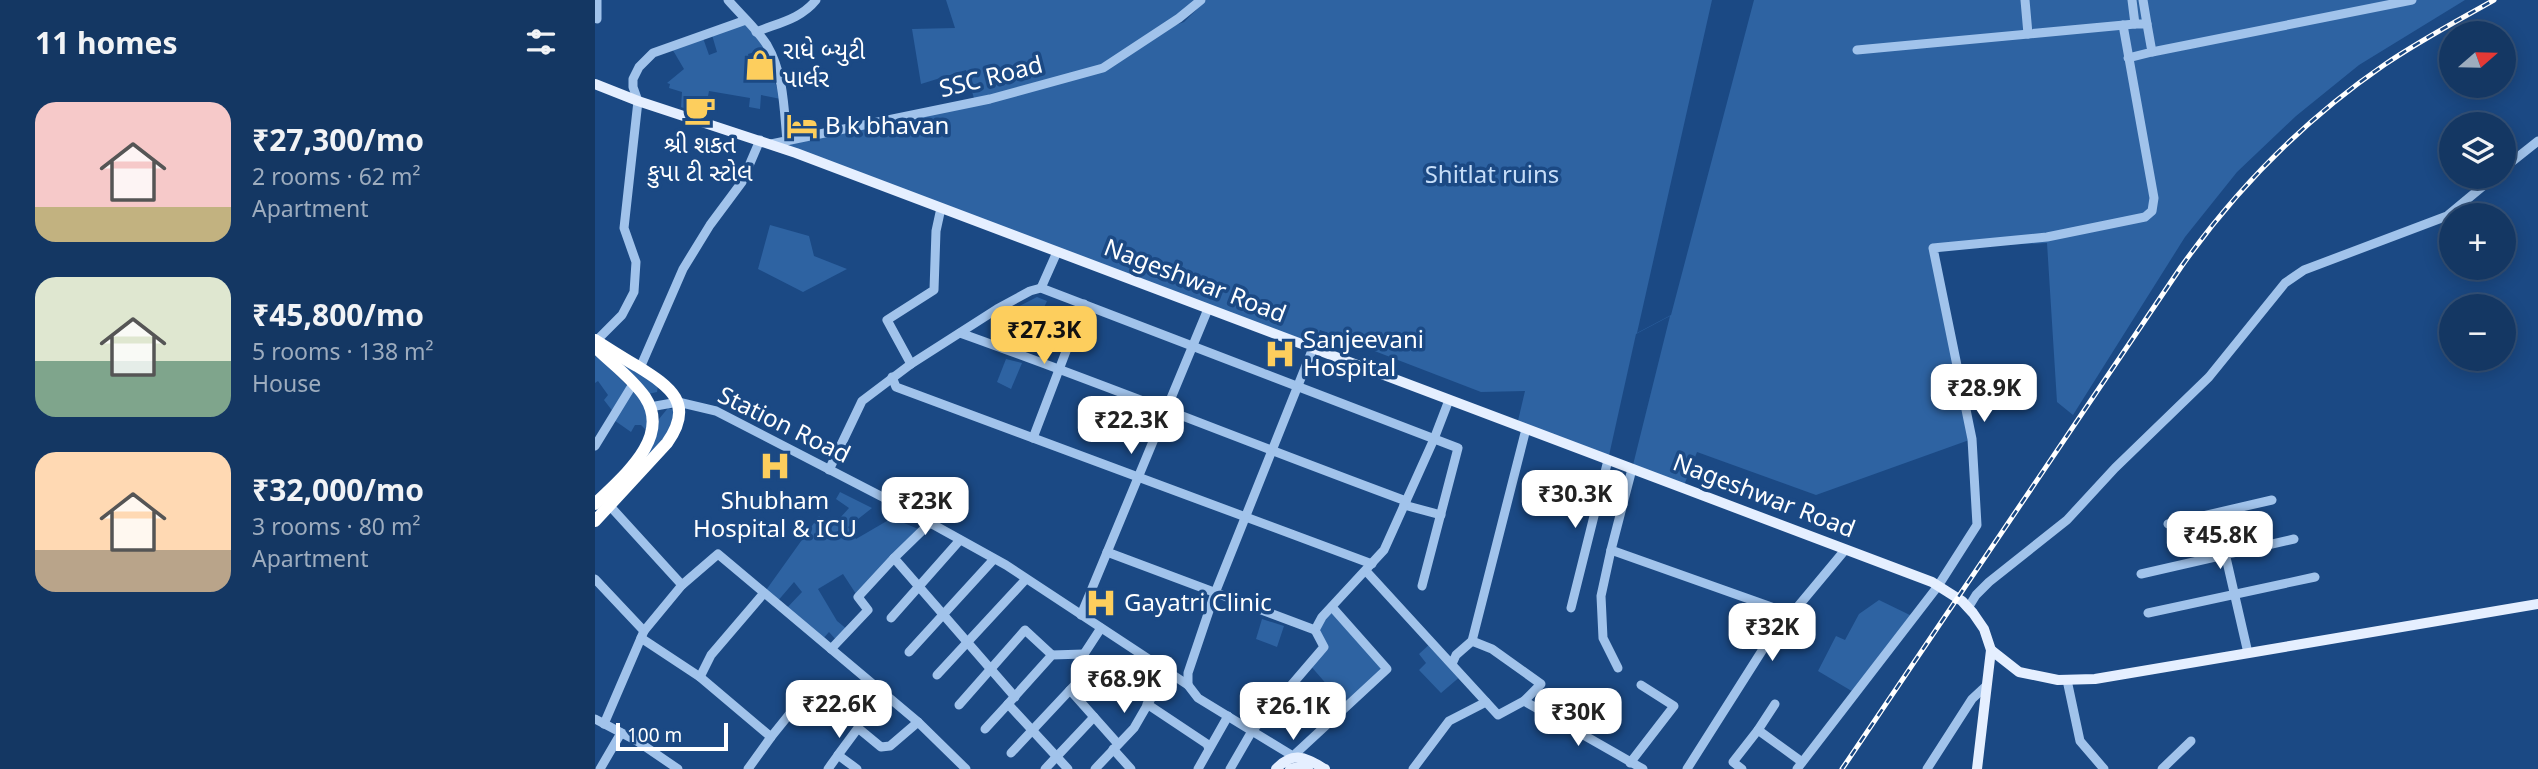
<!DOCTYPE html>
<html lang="en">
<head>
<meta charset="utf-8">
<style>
  :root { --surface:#143763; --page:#21426c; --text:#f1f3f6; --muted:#9dacbe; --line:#335178; --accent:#fdce5d }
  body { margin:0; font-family:"Noto Sans","Noto Sans Gujarati",sans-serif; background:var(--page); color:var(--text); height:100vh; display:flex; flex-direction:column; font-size:26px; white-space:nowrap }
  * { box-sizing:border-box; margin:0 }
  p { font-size:23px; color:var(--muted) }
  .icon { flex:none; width:38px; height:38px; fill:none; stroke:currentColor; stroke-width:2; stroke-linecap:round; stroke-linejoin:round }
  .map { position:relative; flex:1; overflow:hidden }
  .side { display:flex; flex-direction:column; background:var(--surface); width:595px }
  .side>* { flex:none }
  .needle { width:46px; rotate:70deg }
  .tools { position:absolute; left:1844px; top:21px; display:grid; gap:14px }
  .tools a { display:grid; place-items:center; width:77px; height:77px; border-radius:50%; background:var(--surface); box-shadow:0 4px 18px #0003,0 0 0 2px var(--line); font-size:35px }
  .scale { position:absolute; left:21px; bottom:18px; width:112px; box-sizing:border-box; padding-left:7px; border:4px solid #fff; border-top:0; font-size:19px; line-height:24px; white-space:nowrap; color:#fff; -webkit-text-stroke:5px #1b4984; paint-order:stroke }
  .price { position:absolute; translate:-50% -60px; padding:0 16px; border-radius:14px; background:#fff; color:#222; font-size:23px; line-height:46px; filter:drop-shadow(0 2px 4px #0008) }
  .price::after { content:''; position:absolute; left:50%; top:42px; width:21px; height:16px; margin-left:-10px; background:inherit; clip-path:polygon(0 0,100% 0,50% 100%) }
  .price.current { background:var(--accent); color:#111 }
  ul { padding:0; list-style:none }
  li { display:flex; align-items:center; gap:21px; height:175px; padding:0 35px }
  li span { display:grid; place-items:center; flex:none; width:196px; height:140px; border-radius:21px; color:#555 }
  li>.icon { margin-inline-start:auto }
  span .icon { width:84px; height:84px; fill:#fffc; stroke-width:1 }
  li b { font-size:30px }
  h2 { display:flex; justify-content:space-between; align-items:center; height:84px; padding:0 35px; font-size:30px }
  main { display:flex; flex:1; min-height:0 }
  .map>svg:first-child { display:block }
</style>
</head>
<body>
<main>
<section class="side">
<h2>11 homes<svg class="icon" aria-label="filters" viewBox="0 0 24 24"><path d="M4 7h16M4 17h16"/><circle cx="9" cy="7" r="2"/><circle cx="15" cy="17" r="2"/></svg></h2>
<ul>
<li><span style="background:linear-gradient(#f6c9c9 75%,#c2b280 0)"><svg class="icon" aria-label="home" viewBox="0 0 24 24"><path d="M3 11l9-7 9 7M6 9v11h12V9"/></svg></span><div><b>₹27,300/mo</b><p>2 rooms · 62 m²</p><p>Apartment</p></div></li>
<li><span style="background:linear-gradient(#dfe7d0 60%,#7fa58c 0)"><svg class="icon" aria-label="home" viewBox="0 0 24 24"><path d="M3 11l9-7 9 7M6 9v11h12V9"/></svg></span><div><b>₹45,800/mo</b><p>5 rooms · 138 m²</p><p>House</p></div></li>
<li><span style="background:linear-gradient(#ffd9b3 70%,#b9a48a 0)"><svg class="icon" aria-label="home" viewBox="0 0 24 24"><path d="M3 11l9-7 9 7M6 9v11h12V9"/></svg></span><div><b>₹32,000/mo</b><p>3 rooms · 80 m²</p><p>Apartment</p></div></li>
</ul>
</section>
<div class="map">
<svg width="1943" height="769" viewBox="0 0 1943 769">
  <rect width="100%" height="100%" fill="#1b4984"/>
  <g fill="#2e63a2">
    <path d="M351,0H606L572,28L589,22L611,0H1117L1042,333L1076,315L1159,0H1870L1764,65L1701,116L1642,172L1590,237L1478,415L1462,402L1452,243L1338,248L1377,439L1221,495L1102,452L1088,488L1037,469L1075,316L1041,334L1013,460L922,425L930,391L886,392L725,330L718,348L175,144L380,102L371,70L326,84L317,29L360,28Z"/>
    <path d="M148,22L171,49L153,54L158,80L178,77L186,99L166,95L165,109L154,107L155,98L114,91L111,107L101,105L100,113L86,107L87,92L74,88L75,84L72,83L89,69L76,47L108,38L114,55L122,52L117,35Z"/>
    <path d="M175,225L214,236L219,256L252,269L208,292L163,269Z"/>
    <path d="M442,297L452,301L445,316L457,324L454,334L440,329L430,355L401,344L408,328L409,314Z"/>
    <path d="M0,344L63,386L62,392L53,394Z"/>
    <path d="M0,353L44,398L50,407L54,429H50L46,425H40L36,432L16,418L19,413L9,400L13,395L3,381L0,383Z"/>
    <path d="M411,359L427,363L416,389L402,382Z"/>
    <path d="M73,408L79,410L76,432L32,479L62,434L64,419Z"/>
    <path d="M245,492L277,508L253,527L261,539L297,518L328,531L263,597L248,574L223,589L242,621L253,630L242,641L234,632L227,640L190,610L207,592L199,582L181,603L169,593L224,516L236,528L254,508L241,499Z"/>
    <path d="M1284,600L1319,617L1260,693L1223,671L1241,636L1250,640L1264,614Z"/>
    <path d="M737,607L792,669L741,711L732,700L722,708L718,702L734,687L714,664L729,647L720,630Z"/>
    <path d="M667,619L689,626L682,647L661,639Z"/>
    <path d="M837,642L867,675L846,693L824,670L831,663L824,654Z"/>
  </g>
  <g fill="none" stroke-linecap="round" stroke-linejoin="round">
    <g stroke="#a1c3eb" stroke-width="9">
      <path d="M133,0C146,15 162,29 172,45C189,74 189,109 192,141"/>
      <path d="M1430,0L1433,34"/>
      <path d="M1548,0L1552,24"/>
      <path d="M2,19V0"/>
      <path d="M161,32C183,23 206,19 221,0"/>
      <path d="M1262,50L1540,24L1537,0"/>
      <path d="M1557,52L1817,0"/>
      <path d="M1533,58L1557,52L1552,24H1540"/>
      <path d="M176,144L395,99L508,68L584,18L606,0"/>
      <path d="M1909,168L1943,141"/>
      <path d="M446,288L462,252"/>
      <path d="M365,333C514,386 662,446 811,501"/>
      <path d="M1,341L27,315L39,292L41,262L29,228L43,101L38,87V79L44,67L58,53L151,20"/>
      <path d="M316,364L292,320L339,290L341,231L346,208"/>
      <path d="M45,368L88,269L115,225L147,182L165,140"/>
      <path d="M297,377L301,387L777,564"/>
      <path d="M55,407L83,402L121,411L303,505L411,565L593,685L603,698L698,756L792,669L737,607"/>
      <path d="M438,438L489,304"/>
      <path d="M0,446L38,384"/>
      <path d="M1037,469L1016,550L1196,614"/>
      <path d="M234,470L267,401L316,364L402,309L435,291L446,288L863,448L827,586"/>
      <path d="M14,505L87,585"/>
      <path d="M809,505L846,515"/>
      <path d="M1621,514L1653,653"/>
      <path d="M335,523L299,558L420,697"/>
      <path d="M1573,524L1677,500"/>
      <path d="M1016,550L1006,596L1008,638L1023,668"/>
      <path d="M512,552L720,630"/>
      <path d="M771,571L903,715L929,701L946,684L897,649L877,641L861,655L857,664"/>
      <path d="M1546,574L1699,539"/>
      <path d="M0,579L49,631"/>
      <path d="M976,608L1013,460"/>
      <path d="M1373,608L1381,595L1394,582L1472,520L1520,468L1614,377L1690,283L1709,270L1852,216L1899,177"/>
      <path d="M1553,613L1720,577"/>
      <path d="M486,615L613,309"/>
      <path d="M296,618L365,540"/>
      <path d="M506,628L489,654L491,673L475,690L523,744"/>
      <path d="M46,638L105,677L176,737L205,701"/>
      <path d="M877,641L931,429"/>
      <path d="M236,649L273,610L263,597L299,558"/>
      <path d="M314,652L399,559"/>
      <path d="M342,675L431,579"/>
      <path d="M105,677L116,655L169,593"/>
      <path d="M1472,680L1485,741L1509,769"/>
      <path d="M593,685V673L620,593L718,348"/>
      <path d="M929,701L1048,769"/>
      <path d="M552,704L612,744L614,749"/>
      <path d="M364,705L430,630L457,655"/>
      <path d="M0,719L42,741L83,769"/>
      <path d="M9,724L49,631L87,585L123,554L323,722L371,769"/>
      <path d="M390,729L413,704"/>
      <path d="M1163,730L1180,704"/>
      <path d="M518,749L536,769"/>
      <path d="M416,753L475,690"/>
      <path d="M243,755L263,728L286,747L295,746L323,722"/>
      <path d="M1035,763L1079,706L1046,685"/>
      <path d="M5,769L26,733"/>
      <path d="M153,769L176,737"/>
      <path d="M233,769L243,755L262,769"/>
      <path d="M450,769L499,717"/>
      <path d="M473,769L413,704L457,655L489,654"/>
      <path d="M500,769L539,728L572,671"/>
      <path d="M603,769L633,716"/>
      <path d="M635,769L657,731L729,647L720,630L727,617L789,550L839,439L854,400"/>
      <path d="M818,769L854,721L891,702"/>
      <path d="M1092,769L1170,646L1250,550"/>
      <path d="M1147,769L1138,762L1163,730L1207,762"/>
      <path d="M1202,769L1343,586L1382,525L1377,439L1338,248L1452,237L1550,217L1557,211L1559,198L1528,25"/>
      <path d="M1332,769L1377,699L1391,686"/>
      <path d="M1567,769L1596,741"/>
    </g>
    <g stroke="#e5efff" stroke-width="10">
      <path d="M0,84L43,101L201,153L1337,582L1367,601L1378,613L1389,629L1396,650L1382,769"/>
      <path d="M1396,650L1424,672L1463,680L1500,679L1943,604"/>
      <path d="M681,769C699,750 710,758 730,769"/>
      <path d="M695,769L707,766L713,769"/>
    </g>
    <g stroke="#fff" stroke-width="12">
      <path d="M0,340C14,349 28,358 42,366C76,387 100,404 72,443L0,521"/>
      <path d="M0,347C16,363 37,378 50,397C77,438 27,477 0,504"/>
    </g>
    <defs>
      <path id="rail" d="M1247,769L1586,267C1642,188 1709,120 1789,65C1824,41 1862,21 1899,0"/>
    </defs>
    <use href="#rail" stroke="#fff" stroke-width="5"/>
    <use href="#rail" stroke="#1b4984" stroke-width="2.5" stroke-dasharray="8" stroke-linecap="butt"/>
  </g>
  <defs>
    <symbol id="shop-bare" viewBox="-9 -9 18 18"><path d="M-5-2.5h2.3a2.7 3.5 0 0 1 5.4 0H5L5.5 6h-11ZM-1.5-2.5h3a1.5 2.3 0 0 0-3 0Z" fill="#fdce5d" stroke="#1b4984" stroke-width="2.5" paint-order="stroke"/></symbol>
    <symbol id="cafe-bare" viewBox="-9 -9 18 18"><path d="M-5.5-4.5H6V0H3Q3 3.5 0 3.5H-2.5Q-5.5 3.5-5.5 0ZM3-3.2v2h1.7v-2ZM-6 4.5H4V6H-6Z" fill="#fdce5d" stroke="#1b4984" stroke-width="2.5" paint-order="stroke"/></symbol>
    <symbol id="hotel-bare" viewBox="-9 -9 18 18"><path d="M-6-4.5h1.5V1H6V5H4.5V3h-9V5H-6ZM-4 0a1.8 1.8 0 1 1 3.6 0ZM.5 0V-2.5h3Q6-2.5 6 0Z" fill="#fdce5d" stroke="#1b4984" stroke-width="2.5" paint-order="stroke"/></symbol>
    <symbol id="hospital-bare" viewBox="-9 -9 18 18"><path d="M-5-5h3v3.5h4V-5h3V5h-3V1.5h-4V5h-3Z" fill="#fdce5d" stroke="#1b4984" stroke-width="2.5" paint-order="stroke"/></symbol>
  </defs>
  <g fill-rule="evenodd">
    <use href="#shop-bare" x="143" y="43" width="44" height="44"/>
    <use href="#cafe-bare" x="83" y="88" width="44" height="44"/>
    <use href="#hotel-bare" x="185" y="104" width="44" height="44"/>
    <use href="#hospital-bare" x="663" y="332" width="44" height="44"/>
    <use href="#hospital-bare" x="158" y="444" width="44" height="44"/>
    <use href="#hospital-bare" x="484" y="581" width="44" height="44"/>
  </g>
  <g text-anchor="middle" stroke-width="7" stroke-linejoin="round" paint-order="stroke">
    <g font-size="24" fill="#fff" stroke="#1b4984" text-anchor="start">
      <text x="188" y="59">રાધે બ્યુટી<tspan x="188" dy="28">પાર્લર</tspan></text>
      <text x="230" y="134">B k bhavan</text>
      <text x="105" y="153" text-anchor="middle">શ્રી શકત<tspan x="105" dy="28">કુપા ટી સ્ટોલ</tspan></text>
      <text x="708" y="348">Sanjeevani<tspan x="708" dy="28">Hospital</tspan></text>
      <text x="180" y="509" text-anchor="middle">Shubham<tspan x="180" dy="28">Hospital &amp; ICU</tspan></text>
      <text x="529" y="611">Gayatri Clinic</text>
    </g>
    <g font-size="24" fill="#fff" stroke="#1b4984">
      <text transform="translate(396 77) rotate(-14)" y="8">SSC Road</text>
      <text transform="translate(600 281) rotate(21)" y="8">Nageshwar Road</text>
      <text transform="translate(189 425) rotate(26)" y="8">Station Road</text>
      <text transform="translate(1169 496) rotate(21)" y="8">Nageshwar Road</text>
    </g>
    <g font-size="24" fill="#c6ddf8" stroke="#1b4984">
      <text x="897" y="183">Shitlat ruins</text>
    </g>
  </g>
</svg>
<div class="tools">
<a><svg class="needle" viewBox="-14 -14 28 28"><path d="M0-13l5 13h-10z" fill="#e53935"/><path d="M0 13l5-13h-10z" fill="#9dacbe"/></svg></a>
<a><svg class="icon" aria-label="layers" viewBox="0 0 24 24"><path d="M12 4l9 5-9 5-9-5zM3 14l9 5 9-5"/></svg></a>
<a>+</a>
<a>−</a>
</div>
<div class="scale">100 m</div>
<b class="price current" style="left:449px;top:366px">₹27.3K</b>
<b class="price" style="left:1389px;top:424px">₹28.9K</b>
<b class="price" style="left:536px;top:456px">₹22.3K</b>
<b class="price" style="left:980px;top:530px">₹30.3K</b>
<b class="price" style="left:330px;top:537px">₹23K</b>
<b class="price" style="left:1625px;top:571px">₹45.8K</b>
<b class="price" style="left:1177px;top:663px">₹32K</b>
<b class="price" style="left:529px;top:715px">₹68.9K</b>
<b class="price" style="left:244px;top:740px">₹22.6K</b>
<b class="price" style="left:698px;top:742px">₹26.1K</b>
<b class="price" style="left:983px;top:748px">₹30K</b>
</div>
</main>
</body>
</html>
